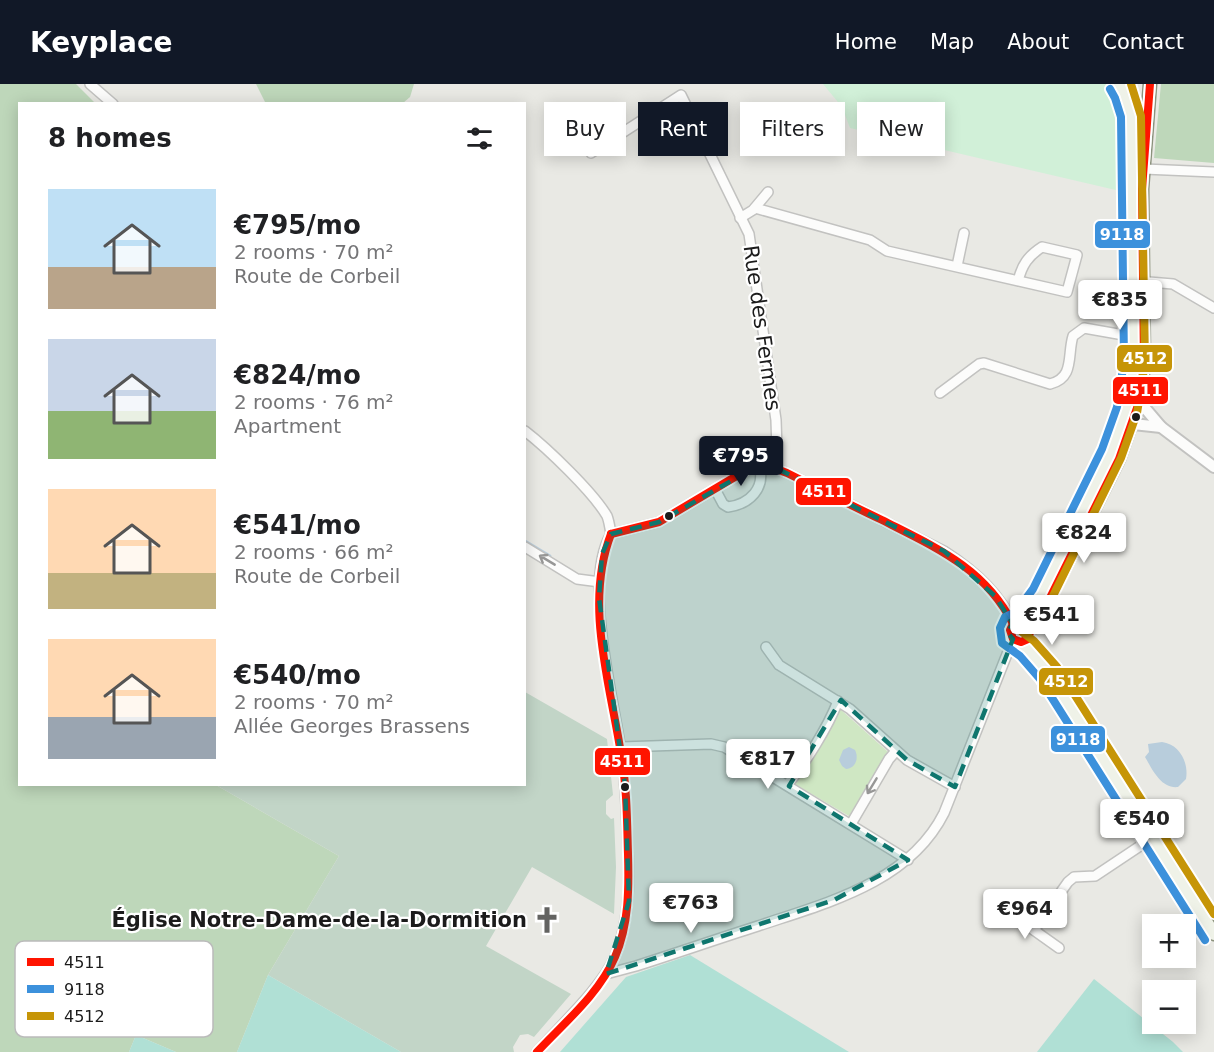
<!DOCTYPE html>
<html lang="en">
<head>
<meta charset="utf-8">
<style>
  :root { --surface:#fff; --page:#f2f2f2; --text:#202124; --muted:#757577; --accent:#111827 }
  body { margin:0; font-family:"DejaVu Sans",sans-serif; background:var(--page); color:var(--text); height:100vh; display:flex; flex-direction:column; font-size:22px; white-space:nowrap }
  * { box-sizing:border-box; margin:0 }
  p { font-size:20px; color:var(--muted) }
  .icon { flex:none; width:33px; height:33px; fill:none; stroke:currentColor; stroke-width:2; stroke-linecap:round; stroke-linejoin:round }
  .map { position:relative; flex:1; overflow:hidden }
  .drawer { position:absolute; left:18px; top:18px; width:508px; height:684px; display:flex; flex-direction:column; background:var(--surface); border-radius:0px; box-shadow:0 3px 15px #0003 }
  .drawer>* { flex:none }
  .guide { position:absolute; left:544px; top:18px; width:570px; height:54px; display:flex; gap:12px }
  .buttons { position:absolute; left:1142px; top:830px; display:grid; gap:12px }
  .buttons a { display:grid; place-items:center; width:54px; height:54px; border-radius:0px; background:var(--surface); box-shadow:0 3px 15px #0003; font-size:30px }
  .price { position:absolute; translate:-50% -51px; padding:0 14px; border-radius:6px; background:#fff; color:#222; font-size:20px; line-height:39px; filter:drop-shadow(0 2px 3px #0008) }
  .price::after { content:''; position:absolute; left:50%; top:36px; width:18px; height:14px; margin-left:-9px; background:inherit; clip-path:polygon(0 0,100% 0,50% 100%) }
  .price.on { background:var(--accent); color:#fff }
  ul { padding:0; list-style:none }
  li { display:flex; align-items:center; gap:18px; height:150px; padding:0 30px }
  li span { display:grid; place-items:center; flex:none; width:168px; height:120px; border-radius:0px; color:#555 }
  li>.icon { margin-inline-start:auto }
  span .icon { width:72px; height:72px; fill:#fffc; stroke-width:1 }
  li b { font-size:26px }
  h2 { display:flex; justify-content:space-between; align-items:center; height:72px; padding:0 30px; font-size:26px }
  .pill { padding:0 21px; border-radius:0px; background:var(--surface); box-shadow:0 3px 15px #0003; font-size:21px; line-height:54px }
  .pill.on { background:var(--accent); color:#fff }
  header { display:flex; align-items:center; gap:36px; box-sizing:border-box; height:84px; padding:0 30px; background:var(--accent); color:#fff }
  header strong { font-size:28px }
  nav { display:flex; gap:33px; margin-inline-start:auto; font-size:21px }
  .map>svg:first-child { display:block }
</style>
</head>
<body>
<header>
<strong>Keyplace</strong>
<nav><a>Home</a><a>Map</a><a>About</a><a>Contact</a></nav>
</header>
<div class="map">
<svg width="1214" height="968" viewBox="0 0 1214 968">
  <rect width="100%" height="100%" fill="#e9e9e4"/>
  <path fill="#cfe7c3" d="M840,625L888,668L849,732L795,700Z"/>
  <g fill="#bed7ba">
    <path d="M0,0H76L95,19L20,20V700L216,701L339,772L268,891L237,968H176L136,951L129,968H0Z"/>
    <path d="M256,0H414L410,13L403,19L266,20Z"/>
    <path d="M1161,0H1214V79L1154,74Z"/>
  </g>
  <path fill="#c2d5c7" d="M525,608L607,655L613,711L606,717V730L611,735L614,734L616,783L614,830L532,783L486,862L571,910L534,953L528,950L520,951L513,963L514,968H401L268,891L339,772L216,701L525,700Z"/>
  <path fill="#d1f0d8" d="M823,0H1111C1130,20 1128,76 1130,104L1120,107L850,44L842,23Z"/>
  <g fill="#b0e0d5">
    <path d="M690,871L849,968H560L626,893Z"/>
    <path d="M268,891L401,968H237Z"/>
    <path d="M1094,895L1173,958L1183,968H1037Z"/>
    <path d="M136,951L176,968H129Z"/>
  </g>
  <g fill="#b8cddc">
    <path d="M1162,658C1179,660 1189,678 1186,695L1178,703C1161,705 1152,685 1145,673L1149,668L1148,660Z"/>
    <path d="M849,663L855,666C859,674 856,684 846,685L842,682L839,676L843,666Z"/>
  </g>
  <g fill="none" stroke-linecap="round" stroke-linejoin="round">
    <path stroke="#b8cddc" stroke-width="3" d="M525,457L550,472"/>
    <defs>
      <g id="minor">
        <path d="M90,0L113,20"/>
        <path d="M591,69L681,11L749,150L776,336L777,366L774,383"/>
        <path d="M1144,85L1214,88"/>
        <path d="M755,124L870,156L887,167L1067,208L1077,171L1042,163C1028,172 1022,181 1018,197"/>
        <path d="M740,134L753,126L768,108"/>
        <path d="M957,182L964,149"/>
        <path d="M1137,197L1173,200L1214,224"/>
        <path d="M940,309L979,280L984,279L1050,300C1075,294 1067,271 1073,252L1084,244L1135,253"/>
        <path d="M525,347C547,364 593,408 607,432C609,437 610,444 611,450"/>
        <path d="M715,405L723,420L728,423C750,420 766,404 759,381"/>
        <path d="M611,450L659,438L750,384L766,381L787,389L944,467C972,485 1000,509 1013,540"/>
        <path d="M525,463L577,495L600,498"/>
        <path d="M766,563L779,581L850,625L907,676L955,703"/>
        <path d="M621,663L711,660L724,663L908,776"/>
        <path d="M787,701C805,680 828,643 838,617"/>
        <path d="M851,740L889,675L896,667"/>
        <path d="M1007,827L1059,864"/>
        <path d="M1034,846L1068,798L1074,793L1095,792L1152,754"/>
        <path d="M606,890L636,882C677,869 717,855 758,842C826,819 909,799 944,729L1013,555"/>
        <path d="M537,968C560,942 602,903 615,873C632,831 629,787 627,743C626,715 625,688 620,661C612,607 583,497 611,450"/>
      </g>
      <g id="tertiary">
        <path d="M1138,321L1144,323L1161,343L1214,383"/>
        <path d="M1133,340L1161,343"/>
      </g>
      <g id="secondary">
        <path d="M1022,537L1042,511L1112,369L1127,326L1135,279L1131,32L1125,10L1119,0"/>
        <path d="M1022,537L1013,540L1010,546V552L1027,564L1048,589L1214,850"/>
        <path d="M1031,545L1040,534L1119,375L1138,321L1144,282L1142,105L1150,0"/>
      </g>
    </defs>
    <use href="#minor" stroke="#c2c2c0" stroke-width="12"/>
    <use href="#tertiary" stroke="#c2c2c0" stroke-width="14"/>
    <use href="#secondary" stroke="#8c927d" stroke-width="15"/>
    <use href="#minor" stroke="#fcfcfb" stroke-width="9"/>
    <use href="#tertiary" stroke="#fcfcfb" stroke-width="10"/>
    <use href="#secondary" stroke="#eff2e8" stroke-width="12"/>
    <defs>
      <g id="bus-1">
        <path d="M611,450L659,438L750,384L766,381L787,389C819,405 850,421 882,436C935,463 985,484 1013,540"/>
        <path d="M1013,540L1010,546L1013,555L1021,558L1028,555L1031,545L1040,534L1119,375L1138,321L1144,282L1142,105L1150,0"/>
        <path d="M537,968C564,939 599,910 615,873C629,841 629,804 628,770C627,737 627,703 621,670C610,599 584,520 611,450"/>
      </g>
      <path id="bus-2" d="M1110,5L1115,14L1121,33L1124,278L1117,323L1102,365L1033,505L1016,528L1005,533L1000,544L1002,559L1020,572L1040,595L1205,856"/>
      <path id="bus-3" d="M1131,0L1141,32L1145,279L1137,329L1121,374L1051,516L1030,544L1022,548L1034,557L1057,583L1214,830"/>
    </defs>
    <use href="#bus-1" stroke="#fff" stroke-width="12"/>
    <use href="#bus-2" stroke="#fff" stroke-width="12"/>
    <use href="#bus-3" stroke="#fff" stroke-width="12"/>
    <use href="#bus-1" stroke="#ff1400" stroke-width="8"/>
    <use href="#bus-2" stroke="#3c91dc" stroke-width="8"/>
    <use href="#bus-3" stroke="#c69507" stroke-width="8"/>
  </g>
  <defs><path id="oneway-shaft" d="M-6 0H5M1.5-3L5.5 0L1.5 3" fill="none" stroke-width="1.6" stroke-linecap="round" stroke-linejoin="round" transform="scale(1.5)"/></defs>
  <g stroke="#979796">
    <use href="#oneway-shaft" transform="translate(547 476) rotate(-149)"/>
    <use href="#oneway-shaft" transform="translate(872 702) rotate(121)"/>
  </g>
  <path fill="#0f766e" fill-opacity="0.2" stroke="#0f766e" stroke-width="4.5" stroke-dasharray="12 8" stroke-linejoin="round" d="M759,381L774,383L944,467L995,512L1013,540L1007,548L1013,555L955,703L907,676L841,616L789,702L908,776L834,816L606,890L629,817L625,701L599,514L602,470L611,450L659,438Z"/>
  <defs>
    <symbol id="church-bare" viewBox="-9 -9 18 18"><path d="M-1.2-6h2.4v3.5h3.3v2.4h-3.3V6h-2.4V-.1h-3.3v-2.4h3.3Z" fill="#636361" stroke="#fff" stroke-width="2.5" paint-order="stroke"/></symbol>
  </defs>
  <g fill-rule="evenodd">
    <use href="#church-bare" x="528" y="817" width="38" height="38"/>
  </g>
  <g fill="#1b1b1b" stroke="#fff" stroke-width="2">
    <circle cx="1136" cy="333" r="5"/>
    <circle cx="669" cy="432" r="5"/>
    <circle cx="625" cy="703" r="5"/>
  </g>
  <g text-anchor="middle" stroke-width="4.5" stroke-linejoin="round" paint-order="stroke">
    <g font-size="21" fill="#1b1b1b" stroke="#fff">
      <text transform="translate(762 244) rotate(82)" y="7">Rue des Fermes</text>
    </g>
    <g font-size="21" font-weight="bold" fill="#1b1b1b" stroke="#fff" text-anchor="end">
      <text x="527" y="843">Église Notre-Dame-de-la-Dormition</text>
    </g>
  </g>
  <rect x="15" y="857" width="198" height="96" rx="9" fill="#fff" stroke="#bbb" stroke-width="1.5"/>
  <rect x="27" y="874" width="27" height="8" fill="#ff1400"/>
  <rect x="27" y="901" width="27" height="8" fill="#3c91dc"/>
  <rect x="27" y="928" width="27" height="8" fill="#c69507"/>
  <g font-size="16" fill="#1b1b1b">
    <text x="64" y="884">4511</text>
    <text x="64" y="911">9118</text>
    <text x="64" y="938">4512</text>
  </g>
  <g stroke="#fff" stroke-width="2">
    <rect x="1094" y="136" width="57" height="29" rx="6" fill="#3c91dc"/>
    <rect x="1116" y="260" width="57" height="29" rx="6" fill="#c69507"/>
    <rect x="1112" y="292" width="57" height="29" rx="6" fill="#ff1400"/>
    <rect x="795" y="393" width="57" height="29" rx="6" fill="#ff1400"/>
    <rect x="1038" y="583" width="56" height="29" rx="6" fill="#c69507"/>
    <rect x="1050" y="641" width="56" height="28" rx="6" fill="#3c91dc"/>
    <rect x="594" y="663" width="57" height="29" rx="6" fill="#ff1400"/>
  </g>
  <g font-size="16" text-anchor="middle" font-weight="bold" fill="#fff">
    <text x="1122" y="156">9118</text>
    <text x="1145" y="280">4512</text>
    <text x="1140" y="312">4511</text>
    <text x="824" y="413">4511</text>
    <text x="1066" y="603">4512</text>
    <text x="1078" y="661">9118</text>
    <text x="622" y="683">4511</text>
  </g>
</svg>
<div class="buttons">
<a>+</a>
<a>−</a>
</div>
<b class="price" style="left:1120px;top:247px">€835</b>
<b class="price on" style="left:741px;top:403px">€795</b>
<b class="price" style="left:1084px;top:480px">€824</b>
<b class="price" style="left:1052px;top:562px">€541</b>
<b class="price" style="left:768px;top:706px">€817</b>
<b class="price" style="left:1142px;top:766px">€540</b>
<b class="price" style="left:691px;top:850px">€763</b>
<b class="price" style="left:1025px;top:856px">€964</b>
<div class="guide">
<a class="pill">Buy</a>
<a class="pill on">Rent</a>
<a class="pill">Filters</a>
<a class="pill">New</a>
</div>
<section class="drawer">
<h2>8 homes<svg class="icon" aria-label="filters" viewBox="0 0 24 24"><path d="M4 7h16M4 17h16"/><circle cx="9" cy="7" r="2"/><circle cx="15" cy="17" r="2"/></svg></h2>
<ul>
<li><span style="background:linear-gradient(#bfe0f5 65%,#b9a48a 0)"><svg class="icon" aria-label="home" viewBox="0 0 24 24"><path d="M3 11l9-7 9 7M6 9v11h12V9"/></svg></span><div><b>€795/mo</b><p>2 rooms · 70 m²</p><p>Route de Corbeil</p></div></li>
<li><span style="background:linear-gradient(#c9d6e8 60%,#8fb573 0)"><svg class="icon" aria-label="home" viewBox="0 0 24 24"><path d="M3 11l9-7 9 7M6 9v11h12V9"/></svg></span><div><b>€824/mo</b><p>2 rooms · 76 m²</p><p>Apartment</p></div></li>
<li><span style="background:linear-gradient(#ffd9b3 70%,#c2b280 0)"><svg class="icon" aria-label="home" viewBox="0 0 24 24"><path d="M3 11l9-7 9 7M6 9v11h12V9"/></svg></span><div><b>€541/mo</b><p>2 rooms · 66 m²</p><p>Route de Corbeil</p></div></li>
<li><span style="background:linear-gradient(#ffd9b3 65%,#9aa5b1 0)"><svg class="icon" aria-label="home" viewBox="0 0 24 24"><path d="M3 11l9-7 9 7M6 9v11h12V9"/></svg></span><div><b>€540/mo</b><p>2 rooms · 70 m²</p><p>Allée Georges Brassens</p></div></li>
</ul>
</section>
</div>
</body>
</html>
